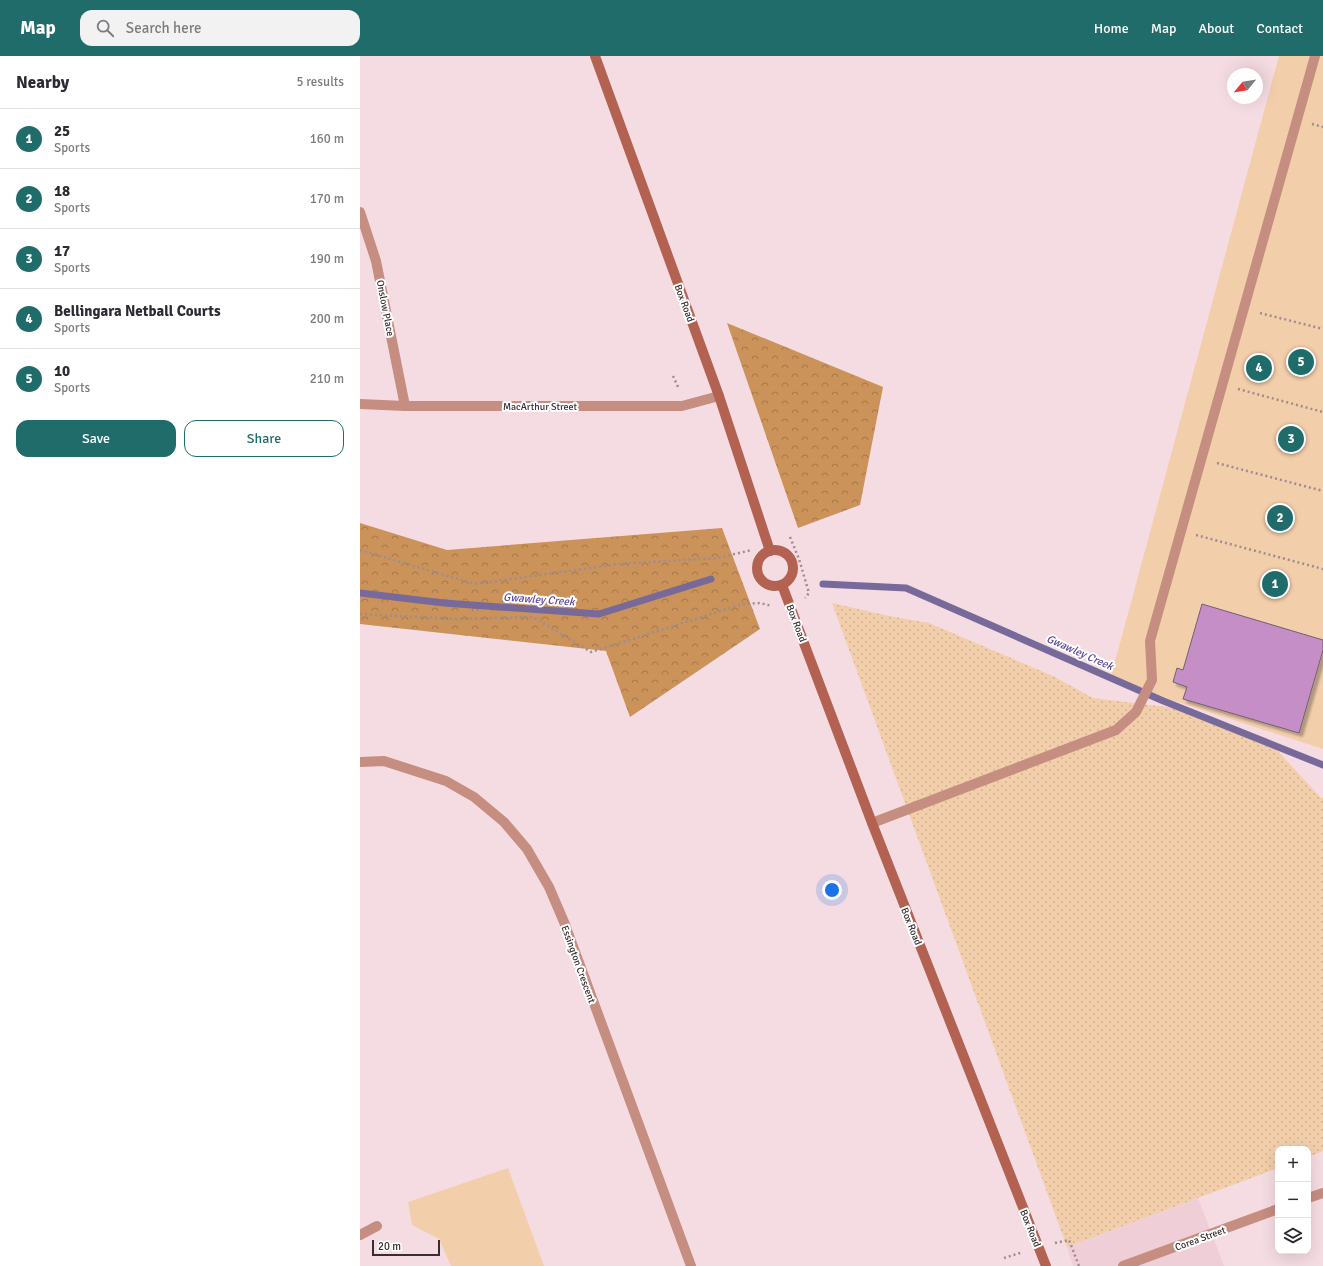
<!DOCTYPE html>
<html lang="en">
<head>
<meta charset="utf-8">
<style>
  :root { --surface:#fff; --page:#f2f2f3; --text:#2b2b33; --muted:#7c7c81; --line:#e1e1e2; --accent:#206c6b }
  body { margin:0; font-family:Signika,sans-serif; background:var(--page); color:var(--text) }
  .controls { position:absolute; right:12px; bottom:12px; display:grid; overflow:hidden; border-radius:8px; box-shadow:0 4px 16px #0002 }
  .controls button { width:36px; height:36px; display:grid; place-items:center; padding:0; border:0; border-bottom:1px solid var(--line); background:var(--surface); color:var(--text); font:20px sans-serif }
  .compass { position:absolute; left:867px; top:12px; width:36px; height:36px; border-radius:50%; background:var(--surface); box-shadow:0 4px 16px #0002; rotate:240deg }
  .scale { position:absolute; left:12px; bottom:10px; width:68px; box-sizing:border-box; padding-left:4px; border:2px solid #382e31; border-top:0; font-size:11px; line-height:14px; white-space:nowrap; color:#382e31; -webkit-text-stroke:3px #fff; paint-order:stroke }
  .you { position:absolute; left:472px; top:834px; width:14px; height:14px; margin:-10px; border:3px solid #fff; border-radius:50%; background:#1a73e8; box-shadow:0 0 0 6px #1a73e833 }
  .badge { display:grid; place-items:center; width:26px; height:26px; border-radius:50%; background:var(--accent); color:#fff; font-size:13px; font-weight:700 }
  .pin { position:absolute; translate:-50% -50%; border:2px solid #fff; box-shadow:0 1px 4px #0006 }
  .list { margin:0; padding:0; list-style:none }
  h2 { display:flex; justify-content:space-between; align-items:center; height:52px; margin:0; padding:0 16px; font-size:17px }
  h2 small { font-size:13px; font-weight:400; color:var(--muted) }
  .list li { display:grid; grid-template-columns:26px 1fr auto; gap:12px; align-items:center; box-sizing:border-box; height:60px; padding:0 16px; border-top:1px solid var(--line) }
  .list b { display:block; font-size:15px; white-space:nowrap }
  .list p { margin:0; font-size:13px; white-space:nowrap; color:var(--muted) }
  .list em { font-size:13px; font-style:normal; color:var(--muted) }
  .actions { display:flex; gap:8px; padding:12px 16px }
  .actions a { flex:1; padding:9px 0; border:1px solid var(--accent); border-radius:12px; text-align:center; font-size:14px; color:var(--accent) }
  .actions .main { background:var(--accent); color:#fff }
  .icon { flex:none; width:22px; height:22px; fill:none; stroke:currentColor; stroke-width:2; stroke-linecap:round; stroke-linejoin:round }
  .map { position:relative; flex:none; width:963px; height:1210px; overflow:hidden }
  header { display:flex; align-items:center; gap:24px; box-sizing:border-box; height:56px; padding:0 20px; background:var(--accent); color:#fff }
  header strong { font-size:19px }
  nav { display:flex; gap:22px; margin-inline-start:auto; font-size:14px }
  .search { width:280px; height:36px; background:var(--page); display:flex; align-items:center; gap:10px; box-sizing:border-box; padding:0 14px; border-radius:12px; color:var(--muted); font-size:15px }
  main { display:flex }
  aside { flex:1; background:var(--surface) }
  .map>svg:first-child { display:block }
  .built { fill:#efced7 }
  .green { fill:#f2ceab }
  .forest { fill:url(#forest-crowns) }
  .park { fill:url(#park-dots) }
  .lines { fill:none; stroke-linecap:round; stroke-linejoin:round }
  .stream { stroke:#776a9b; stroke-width:7 }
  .building { fill:#c68ec6; stroke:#70616f; filter:url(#shadow) }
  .path { stroke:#9e8c91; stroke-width:2.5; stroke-dasharray:2 3; stroke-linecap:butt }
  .lane { stroke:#c68d81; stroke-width:10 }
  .street { stroke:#c68d81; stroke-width:10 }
  .secondary { stroke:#b36251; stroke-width:10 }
  .labels { text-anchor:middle; stroke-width:4; stroke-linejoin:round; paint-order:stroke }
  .street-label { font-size:10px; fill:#382e31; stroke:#fff }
  .water-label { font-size:11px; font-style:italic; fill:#5c4699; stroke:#fff }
</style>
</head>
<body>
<header>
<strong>Map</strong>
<div class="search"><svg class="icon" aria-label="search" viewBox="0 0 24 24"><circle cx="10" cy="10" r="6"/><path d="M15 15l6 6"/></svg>Search here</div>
<nav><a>Home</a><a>Map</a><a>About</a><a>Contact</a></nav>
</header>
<main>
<aside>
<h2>Nearby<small>5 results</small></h2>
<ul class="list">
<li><span class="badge">1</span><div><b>25</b><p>Sports</p></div><em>160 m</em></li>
<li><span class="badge">2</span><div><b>18</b><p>Sports</p></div><em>170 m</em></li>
<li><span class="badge">3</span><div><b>17</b><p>Sports</p></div><em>190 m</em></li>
<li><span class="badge">4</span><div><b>Bellingara Netball Courts</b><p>Sports</p></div><em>200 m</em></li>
<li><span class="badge">5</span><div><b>10</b><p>Sports</p></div><em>210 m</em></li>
</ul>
<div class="actions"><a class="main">Save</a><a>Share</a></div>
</aside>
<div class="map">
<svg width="963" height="1210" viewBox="0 0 963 1210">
  <defs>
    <pattern id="forest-crowns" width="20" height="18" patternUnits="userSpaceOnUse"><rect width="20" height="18" fill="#cb9259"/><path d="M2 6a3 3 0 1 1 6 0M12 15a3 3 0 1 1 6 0" fill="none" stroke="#a6784a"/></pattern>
    <pattern id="park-dots" width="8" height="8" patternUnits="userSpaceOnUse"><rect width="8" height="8" fill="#f2ceab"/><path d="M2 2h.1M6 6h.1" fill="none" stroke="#d0b194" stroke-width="1.8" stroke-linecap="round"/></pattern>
    <filter id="shadow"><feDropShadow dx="3.5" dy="3.5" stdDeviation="1" flood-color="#0004"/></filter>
  </defs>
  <rect width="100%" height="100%" fill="#f5dce2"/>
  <!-- built -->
  <polygon class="built" points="838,1142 864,1210 713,1210 707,1191"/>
  <!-- green -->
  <g class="green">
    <polygon points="919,0 963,0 963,693 750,624"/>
    <polygon points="148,1112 184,1210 91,1210 79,1183 52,1169 48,1146"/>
  </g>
  <!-- forest -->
  <g class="forest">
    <polygon points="367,267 523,331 500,449 438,472"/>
    <polygon points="0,467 87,494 362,472 400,573 270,661 246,595 0,568"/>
  </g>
  <!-- park -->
  <polygon class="park" points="472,547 529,560 569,567 693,620 733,642 823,653 906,682 960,741 963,742 963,1095 948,1101 948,1093 918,1093 918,1112 707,1191"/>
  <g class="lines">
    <!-- stream -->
    <g class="stream">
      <polyline points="463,528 546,532 801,644 963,709"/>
      <polyline points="0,537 84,547 239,558 351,523"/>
    </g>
  </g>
  <!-- building -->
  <polygon class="building" points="842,548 963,584 963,594 939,677 823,643 827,631 813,626 817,612 823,614"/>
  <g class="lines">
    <!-- path -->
    <g class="path">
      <polyline points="952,68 963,71"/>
      <polyline points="900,257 963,273"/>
      <polyline points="313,320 319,333"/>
      <polyline points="878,333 963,356"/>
      <polyline points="857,407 963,435"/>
      <polyline points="836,479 963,513"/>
      <polyline points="430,481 439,503 449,537 445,542"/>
      <polyline points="0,494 115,528 258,508 357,502 392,494"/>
      <polyline points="0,558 99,563 173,561 231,596 383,548 400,547 412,550"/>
      <polyline points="695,1187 709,1184 719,1210"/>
      <polyline points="644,1202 663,1196"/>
    </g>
    <!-- lane -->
    <polyline class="lane" points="512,767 756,674 776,656 792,624 790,585 955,0"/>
    <!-- street -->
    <g class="street">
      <polyline points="0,156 16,205 45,350"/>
      <polyline points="0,348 45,350 322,350 359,340"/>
      <polyline points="0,706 24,705 86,725 114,741 144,766 167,793 189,831 204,866 331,1210"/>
      <polyline points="948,1142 963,1137"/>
      <polyline points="0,1179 17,1170"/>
      <polyline points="763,1210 918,1153"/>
    </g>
    <!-- secondary -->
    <g class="secondary">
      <polyline points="235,0 359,340 410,495"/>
      <circle cx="415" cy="512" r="18"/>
      <polyline points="422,529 512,767 686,1210"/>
    </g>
  </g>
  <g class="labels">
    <!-- street labels -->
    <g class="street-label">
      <text transform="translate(325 247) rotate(70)" y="4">Box Road</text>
      <text transform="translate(26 252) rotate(79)" y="4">Onslow Place</text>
      <text x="180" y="354">MacArthur Street</text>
      <text transform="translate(437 567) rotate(69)" y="4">Box Road</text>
      <text transform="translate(552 870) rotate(68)" y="4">Box Road</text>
      <text transform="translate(219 908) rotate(70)" y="4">Essington Crescent</text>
      <text transform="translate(671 1172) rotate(68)" y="4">Box Road</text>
      <text transform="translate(840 1182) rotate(-20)" y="4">Corea Street</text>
    </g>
    <!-- water labels -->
    <g class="water-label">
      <text transform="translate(179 543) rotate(4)" y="4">Gwawley Creek</text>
      <text transform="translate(720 596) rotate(24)" y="4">Gwawley Creek</text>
    </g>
  </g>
</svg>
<div class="controls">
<button>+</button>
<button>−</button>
<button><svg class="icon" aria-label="layers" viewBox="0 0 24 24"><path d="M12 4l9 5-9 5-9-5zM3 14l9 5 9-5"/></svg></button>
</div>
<svg class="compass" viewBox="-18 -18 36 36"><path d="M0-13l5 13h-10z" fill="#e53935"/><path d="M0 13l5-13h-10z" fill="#7c7c81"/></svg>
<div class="scale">20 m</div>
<div class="you"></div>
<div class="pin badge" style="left:915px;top:528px">1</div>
<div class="pin badge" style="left:920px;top:462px">2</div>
<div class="pin badge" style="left:931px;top:383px">3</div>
<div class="pin badge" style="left:899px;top:312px">4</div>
<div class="pin badge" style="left:941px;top:306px">5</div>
</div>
</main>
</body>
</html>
